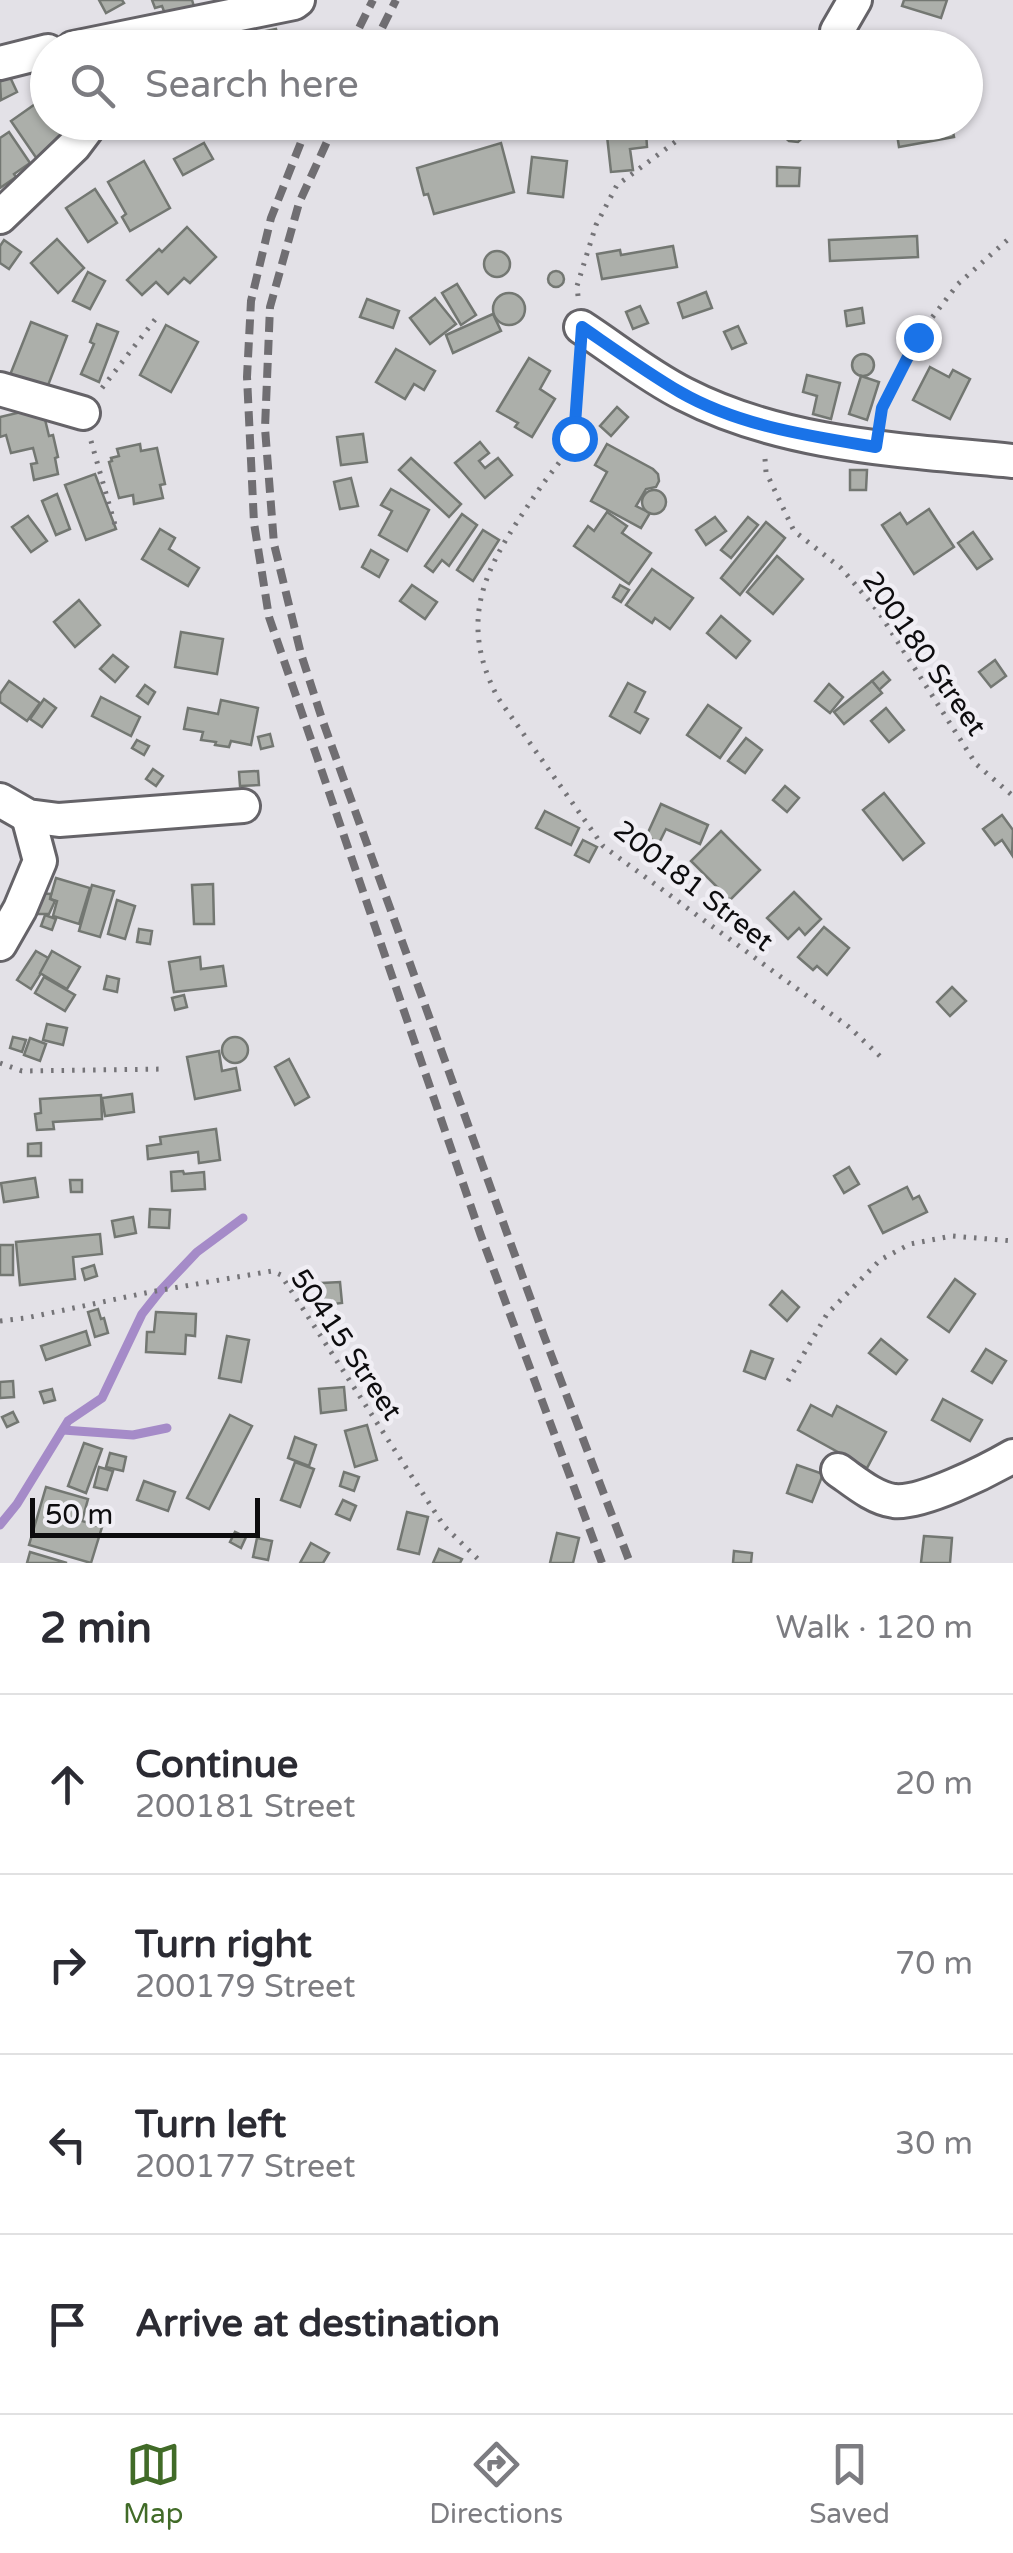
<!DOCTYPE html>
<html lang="en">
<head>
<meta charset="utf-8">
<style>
  :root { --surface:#fff; --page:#f2f2f3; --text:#2b2b33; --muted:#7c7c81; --line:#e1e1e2; --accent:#416b28 }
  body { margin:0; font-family:"Varela Round",sans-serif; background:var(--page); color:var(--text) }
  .scale { position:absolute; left:30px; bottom:25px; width:230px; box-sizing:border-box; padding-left:10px; border:5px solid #0d0c0e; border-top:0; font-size:28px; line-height:35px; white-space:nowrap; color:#0d0c0e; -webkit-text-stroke:8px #f0eef4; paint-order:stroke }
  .stop { position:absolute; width:30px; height:30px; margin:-22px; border:8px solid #1a73e8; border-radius:50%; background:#fff }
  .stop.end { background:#1a73e8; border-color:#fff; box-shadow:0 2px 10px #0008 }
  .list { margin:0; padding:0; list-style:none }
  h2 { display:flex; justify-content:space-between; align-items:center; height:130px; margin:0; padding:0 40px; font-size:42px }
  h2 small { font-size:32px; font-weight:400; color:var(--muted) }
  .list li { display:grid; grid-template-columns:65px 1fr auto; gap:30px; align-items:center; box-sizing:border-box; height:180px; padding:0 40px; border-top:2px solid var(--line) }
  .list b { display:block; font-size:38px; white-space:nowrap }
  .list p { margin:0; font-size:32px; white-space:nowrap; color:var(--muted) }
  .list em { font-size:32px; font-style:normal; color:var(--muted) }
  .icon { flex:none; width:55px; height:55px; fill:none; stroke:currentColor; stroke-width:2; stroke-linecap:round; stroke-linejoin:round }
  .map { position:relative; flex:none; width:1013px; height:1563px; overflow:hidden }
  .search { position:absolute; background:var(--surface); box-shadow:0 2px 8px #0004; left:30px; right:30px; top:30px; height:110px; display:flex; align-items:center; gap:25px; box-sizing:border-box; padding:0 35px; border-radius:55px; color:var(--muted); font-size:38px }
  .sheet { height:850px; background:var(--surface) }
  nav { display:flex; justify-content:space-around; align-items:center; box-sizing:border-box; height:140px; border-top:2px solid var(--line); background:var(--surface); font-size:28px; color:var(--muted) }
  nav a { display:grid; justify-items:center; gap:5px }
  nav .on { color:var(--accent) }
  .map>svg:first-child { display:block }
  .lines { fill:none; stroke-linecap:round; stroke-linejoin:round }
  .stream { stroke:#a58bc8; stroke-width:9 }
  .building { fill:#acafaa; stroke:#737772; stroke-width:2.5 }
  .minor-casing { stroke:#656368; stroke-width:38 }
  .path { stroke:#757478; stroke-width:5; stroke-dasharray:2.5 8; stroke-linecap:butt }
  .minor { stroke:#fff; stroke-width:32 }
  .rail { stroke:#706e72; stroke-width:8; stroke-dasharray:15 8; stroke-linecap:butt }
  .route { stroke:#1a73e8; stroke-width:12 }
  .labels { text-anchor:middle; stroke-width:9; stroke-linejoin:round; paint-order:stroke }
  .street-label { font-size:28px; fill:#0d0c0e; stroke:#f0eef4 }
</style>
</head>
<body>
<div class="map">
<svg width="1013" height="1563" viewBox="0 0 1013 1563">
  <rect width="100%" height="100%" fill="#e3e1e7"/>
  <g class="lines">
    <!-- stream -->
    <g class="stream">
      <polyline points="63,1430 133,1435 167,1428"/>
      <polyline points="0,1525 17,1504 68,1421 102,1398 142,1314 161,1290 197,1252 243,1218"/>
    </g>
  </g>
  <!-- building -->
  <g class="building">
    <polygon points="99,0 122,0 124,3 106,13"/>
    <polygon points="152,0 192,0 195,10 167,19 162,6 155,8"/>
    <polygon points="904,0 947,0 941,18 902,6"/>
    <polygon points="233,28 236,48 195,48 194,41 214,38 213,31"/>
    <polygon points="276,29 279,39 269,42 266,31"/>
    <polygon points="10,77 17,92 1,100 0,82"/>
    <polygon points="41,100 48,109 48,122 57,122 68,137 37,159 11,121"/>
    <polygon points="781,122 807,122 808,133 798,142 789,141 782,135"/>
    <polygon points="811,122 858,122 858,125 812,130"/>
    <polygon points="918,122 951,122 954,137 899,147 896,128"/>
    <polygon points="646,131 647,147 630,149 633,170 611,172 607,136"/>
    <polygon points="9,132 30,163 14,174 16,177 0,188 0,138"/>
    <polygon points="204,143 213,159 183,175 174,159"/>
    <polygon points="501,143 514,192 434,214 428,194 424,195 417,168"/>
    <polygon points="532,157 567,161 563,197 528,193"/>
    <polygon points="144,161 170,208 130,231 122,217 126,214 108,182"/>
    <polygon points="777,167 800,168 799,186 777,186"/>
    <polygon points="95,189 117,223 88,242 66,208"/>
    <polygon points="187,227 216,257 190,283 184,278 168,294 156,282 142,295 127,280 159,249 162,252"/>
    <polygon points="917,236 918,257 830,261 829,240"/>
    <polygon points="57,239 84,268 58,293 31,263"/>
    <polygon points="4,240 21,252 9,269 0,263 0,246"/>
    <polygon points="673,246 677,267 602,279 597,254 620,250 621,255"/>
    <circle cx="497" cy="264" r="13"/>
    <circle cx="556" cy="279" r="8"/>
    <polygon points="88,272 105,281 90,309 73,301"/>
    <polygon points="457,284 476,315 461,325 442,293"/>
    <polygon points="706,292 712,308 683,318 678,303"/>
    <circle cx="509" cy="309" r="16"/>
    <polygon points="435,298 456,324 430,344 410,318"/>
    <polygon points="367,299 399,311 393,328 360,317"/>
    <polygon points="640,306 648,323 633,329 626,312"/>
    <polygon points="862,308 864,323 847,326 845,311"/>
    <polygon points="493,314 501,331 453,353 446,335"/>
    <polygon points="31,322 67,336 47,388 10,375"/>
    <polygon points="97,324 118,332 99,382 81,374 94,344 90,342"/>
    <polygon points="166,325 198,342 171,392 140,375"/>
    <polygon points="738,326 746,343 732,349 724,332"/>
    <polygon points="396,349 435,371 424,390 414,384 405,399 376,382"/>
    <circle cx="863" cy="365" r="11"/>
    <polygon points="529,358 550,371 540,389 555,399 532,437 515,427 518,423 497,411"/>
    <polygon points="930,367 949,377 953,370 970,379 950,419 913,400"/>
    <polygon points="807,375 840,383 831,419 813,414 817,396 803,392"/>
    <polygon points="861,376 879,382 867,420 849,414"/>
    <polygon points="42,407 49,436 53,435 58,457 55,458 58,474 34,480 31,464 37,463 33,448 11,453 6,435 0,437 0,417"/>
    <polygon points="617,407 628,417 611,436 600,426"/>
    <polygon points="363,434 367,462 341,465 337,437"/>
    <polygon points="480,442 489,453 479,461 485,468 498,458 512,475 485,498 455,463"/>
    <polygon points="140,444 141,451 157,448 165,484 160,485 163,498 134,504 133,495 119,498 109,462 112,461 111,458 119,456 117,449"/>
    <polygon points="607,444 653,469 658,474 659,481 656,487 646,489 636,506 650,513 641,528 591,501 607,472 595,465"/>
    <polygon points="411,458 461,504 449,517 399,470"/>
    <polygon points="850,470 867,470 866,490 850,490"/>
    <polygon points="95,474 116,529 86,540 65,485"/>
    <polygon points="351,478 358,506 340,509 334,482"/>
    <polygon points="391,489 429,510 407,551 379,535 392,511 381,505"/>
    <circle cx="654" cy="502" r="12"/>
    <polygon points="57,494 70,529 56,535 42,501"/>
    <polygon points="929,509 954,547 914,574 882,525 900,513 907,524"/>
    <polygon points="607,512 627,526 622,533 651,553 629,584 574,546 588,526 594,531"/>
    <polygon points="462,514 477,525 449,566 442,560 433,572 425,566"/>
    <polygon points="28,516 47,541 31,552 12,527"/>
    <polygon points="715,517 726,531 706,545 696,530"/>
    <polygon points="748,517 758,525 731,558 721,550"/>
    <polygon points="766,522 785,538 740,595 721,578"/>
    <polygon points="160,529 175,538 169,549 199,568 188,586 142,559"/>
    <polygon points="483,530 499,540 473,581 457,570"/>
    <polygon points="973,532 992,559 977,569 958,543"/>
    <polygon points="371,550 388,560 379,577 362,567"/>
    <polygon points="777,556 803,579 773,614 747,592"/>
    <polygon points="652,569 693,598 670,629 655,618 652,623 626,605"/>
    <polygon points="412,585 437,602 425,619 400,601"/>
    <polygon points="620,585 629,590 621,602 613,597"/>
    <polygon points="79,600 100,625 75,647 54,622"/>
    <polygon points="721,616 750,641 736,658 707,633"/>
    <polygon points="181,632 223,639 217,674 175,667"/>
    <polygon points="113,655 128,667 115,682 100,669"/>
    <polygon points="995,660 1006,676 991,687 979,672"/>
    <polygon points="883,672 890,680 879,690 872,681"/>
    <polygon points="9,681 40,703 27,721 0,702 0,694"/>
    <polygon points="872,681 882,693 844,724 834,712"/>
    <polygon points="628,683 645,692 635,712 648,719 640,733 610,716"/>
    <polygon points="829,684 843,697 830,713 815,701"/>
    <polygon points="145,685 155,692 148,704 137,696"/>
    <polygon points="101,697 140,717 131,736 92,716"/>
    <polygon points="44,699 56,708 42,727 30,719"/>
    <polygon points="221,700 258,708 251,745 231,741 229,747 215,745 216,742 201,740 203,732 184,729 188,708 218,714"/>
    <polygon points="708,705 741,728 720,758 687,735"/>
    <polygon points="886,708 904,730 889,742 871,721"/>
    <polygon points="270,734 273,746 261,749 258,737"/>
    <polygon points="746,738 762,750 745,773 728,761"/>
    <polygon points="137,740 149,746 144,755 132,748"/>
    <polygon points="153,769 163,776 156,786 146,779"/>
    <polygon points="258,771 259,785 240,786 239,772"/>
    <polygon points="785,786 799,798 787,812 773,800"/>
    <polygon points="884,793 924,843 903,860 863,810"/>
    <polygon points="661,804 708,825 700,844 666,829 659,843 646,837"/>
    <polygon points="545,811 579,828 571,845 536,828"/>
    <polygon points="1002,815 1013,830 1012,855 1002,840 995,845 983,829"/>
    <polygon points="721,831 760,870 730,900 691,861"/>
    <polygon points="583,840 597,847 589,862 575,855"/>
    <polygon points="56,878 90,888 79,924 53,916 57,901 50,899"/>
    <polygon points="213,884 214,924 194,924 192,885"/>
    <polygon points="92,885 114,891 100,937 79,931"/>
    <polygon points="794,892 821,919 805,935 799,928 788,939 767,918"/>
    <polygon points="35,893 51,894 50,899 55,901 49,914 36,914 31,904"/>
    <polygon points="117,900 135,906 125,939 108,934"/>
    <polygon points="45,915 56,919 52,930 41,926"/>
    <polygon points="824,927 849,948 827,975 817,966 813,970 798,957"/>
    <polygon points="139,929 152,931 150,944 137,942"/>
    <polygon points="36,951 50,959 31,989 17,980"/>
    <polygon points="52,951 80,967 67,989 40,973"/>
    <polygon points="200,957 201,969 223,966 226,986 174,992 169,962"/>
    <polygon points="107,976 119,979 117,992 104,989"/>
    <polygon points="44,977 75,995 65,1011 35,993"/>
    <polygon points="952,987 966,1001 950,1016 937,1002"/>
    <polygon points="184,995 187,1007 175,1010 172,998"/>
    <polygon points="47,1024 67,1028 63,1045 43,1040"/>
    <polygon points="13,1037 26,1040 22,1052 10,1048"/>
    <circle cx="235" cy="1050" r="13"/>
    <polygon points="30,1038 46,1044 40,1061 24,1055"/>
    <polygon points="219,1051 222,1071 236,1068 240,1090 195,1099 187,1057"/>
    <polygon points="289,1059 309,1097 295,1105 275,1067"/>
    <polygon points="132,1094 134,1112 105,1116 102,1098"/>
    <polygon points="101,1095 102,1119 53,1122 54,1129 37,1130 35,1114 41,1113 40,1099"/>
    <polygon points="216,1129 220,1160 199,1163 198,1152 148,1159 147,1146 161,1144 160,1137"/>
    <polygon points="41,1143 41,1156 28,1156 28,1144"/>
    <polygon points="849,1167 859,1184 844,1193 834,1176"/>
    <polygon points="183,1171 184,1174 204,1172 205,1189 172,1191 171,1172"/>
    <polygon points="35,1178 38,1197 4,1202 1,1183"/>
    <polygon points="70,1180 82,1180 82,1192 71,1192"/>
    <polygon points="907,1187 913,1199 919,1196 927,1212 883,1233 869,1206"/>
    <polygon points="150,1209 170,1210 169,1228 149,1227"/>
    <polygon points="133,1217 136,1233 115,1237 112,1221"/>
    <polygon points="100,1234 102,1254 73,1257 75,1279 20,1285 16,1242"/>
    <rect x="0" y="1245" width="13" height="30"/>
    <polygon points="94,1265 97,1276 85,1280 82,1269"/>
    <polygon points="955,1279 975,1294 949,1332 928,1317"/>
    <polygon points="340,1282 342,1303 324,1305 322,1283"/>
    <polygon points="782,1291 799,1307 787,1321 770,1305"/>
    <polygon points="98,1309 101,1319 104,1318 108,1333 95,1337 88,1312"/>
    <polygon points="156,1312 196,1314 195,1336 186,1335 185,1354 146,1352 147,1332 154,1332"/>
    <polygon points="86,1331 90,1345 46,1360 41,1346"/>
    <polygon points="227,1336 249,1340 241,1382 219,1378"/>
    <polygon points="881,1339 907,1360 896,1374 869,1353"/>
    <polygon points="986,1349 1006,1361 992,1383 972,1371"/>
    <polygon points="751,1351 773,1359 765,1379 744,1371"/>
    <polygon points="13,1381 14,1397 0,1398 0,1382"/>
    <polygon points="344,1387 346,1410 321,1413 319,1389"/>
    <polygon points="52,1389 55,1400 44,1403 40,1392"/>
    <polygon points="943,1399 982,1420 970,1441 932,1420"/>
    <polygon points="811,1405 832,1416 837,1406 886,1432 867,1468 798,1430"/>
    <polygon points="13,1412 18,1422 7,1427 2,1417"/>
    <polygon points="230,1415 252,1426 209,1509 187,1498"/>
    <polygon points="367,1425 377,1460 355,1467 345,1431"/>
    <polygon points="295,1437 316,1445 309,1466 288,1458"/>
    <polygon points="84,1443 102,1449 86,1493 68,1486"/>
    <polygon points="110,1453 126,1457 123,1471 106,1467"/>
    <polygon points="295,1462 314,1469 300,1507 281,1500"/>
    <polygon points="797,1465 823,1474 812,1502 787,1493"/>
    <polygon points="99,1467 113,1471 107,1490 94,1487"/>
    <polygon points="344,1472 359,1477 354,1491 340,1486"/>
    <polygon points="144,1481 175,1492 168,1511 137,1500"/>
    <polygon points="46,1487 88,1499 82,1521 102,1527 91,1563 29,1545"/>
    <polygon points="343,1500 356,1506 350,1520 336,1514"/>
    <polygon points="407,1512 428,1517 419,1554 398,1549"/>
    <polygon points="235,1532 246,1537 241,1548 230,1542"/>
    <polygon points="557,1533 579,1538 573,1563 550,1563"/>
    <polygon points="924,1536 952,1538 950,1563 921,1563"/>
    <polygon points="257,1538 272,1541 268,1560 253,1557"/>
    <polygon points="311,1543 329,1553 323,1563 300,1563"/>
    <polygon points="439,1549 462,1559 460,1563 433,1563"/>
    <polygon points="734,1551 752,1553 751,1563 733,1563"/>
    <polygon points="30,1552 67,1563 27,1563"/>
  </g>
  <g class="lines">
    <!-- minor casing -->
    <g class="minor-casing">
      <g id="minor">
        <polyline points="837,31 855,0"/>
        <polyline points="73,48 294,3 298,0"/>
        <polyline points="0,63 48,51"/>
        <polyline points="0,217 74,146 92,122"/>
        <path d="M 581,327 C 615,349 648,376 684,394 C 785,446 903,450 1013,461"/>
        <polyline points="0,389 83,413"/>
        <polyline points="0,800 28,816 59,820 243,806"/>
        <polyline points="0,944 20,909 40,861 28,816"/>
        <path d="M 838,1470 C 854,1481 873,1498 894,1501 C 922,1504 987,1471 1013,1456"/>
      </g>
    </g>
    <!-- path -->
    <g class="path">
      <polyline points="578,296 577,286 596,225 617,185 702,122"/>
      <path d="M 579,362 C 578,379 578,426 573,439 C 567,455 552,471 542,485 C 493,557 452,611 498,698 L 603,846 L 849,1027 L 884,1060"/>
      <polyline points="102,388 157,317"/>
      <polyline points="880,419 882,408 917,337 958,284 1013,235"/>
      <polyline points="91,441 115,525"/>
      <polyline points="765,459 766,472 794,531 841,568 878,611 976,764 1013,796"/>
      <polyline points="0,1063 22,1071 166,1069"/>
      <polyline points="0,1321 26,1318 150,1292 272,1271 281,1275 444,1526 482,1563"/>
      <polyline points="788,1381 827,1314 880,1260 910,1244 952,1236 1013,1241"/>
    </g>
    <!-- minor -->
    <use href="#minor" class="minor"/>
    <!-- rail -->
    <g class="rail">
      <polyline points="349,48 373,0"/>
      <polyline points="372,48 396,0"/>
      <polyline points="309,122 271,218 251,301 247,377 254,523 269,617 480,1233 602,1563"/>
      <polyline points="336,122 299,203 270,307 265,428 274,544 301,654 322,719 544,1336 630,1563"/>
    </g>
  </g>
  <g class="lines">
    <!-- route -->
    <path class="route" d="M 574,438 L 582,327 C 614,349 646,372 680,392 C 739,426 809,436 876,447 L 882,408 L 918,337"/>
  </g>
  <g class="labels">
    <!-- street labels -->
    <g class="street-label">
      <text transform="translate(925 653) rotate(55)" y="10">200180 Street</text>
      <text transform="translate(694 885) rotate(38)" y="10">200181 Street</text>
      <text transform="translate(347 1344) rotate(56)" y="10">50415 Street</text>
    </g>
  </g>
</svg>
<div class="scale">50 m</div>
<div class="stop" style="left:574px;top:438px"></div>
<div class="stop end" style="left:918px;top:337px"></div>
<div class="search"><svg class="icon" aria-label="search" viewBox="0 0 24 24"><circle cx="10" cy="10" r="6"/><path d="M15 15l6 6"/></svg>Search here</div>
</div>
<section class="sheet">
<h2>2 min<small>Walk · 120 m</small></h2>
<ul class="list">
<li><svg class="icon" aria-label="ahead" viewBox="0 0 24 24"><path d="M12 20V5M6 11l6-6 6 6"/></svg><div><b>Continue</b><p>200181 Street</p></div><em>20 m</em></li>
<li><svg class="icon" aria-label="right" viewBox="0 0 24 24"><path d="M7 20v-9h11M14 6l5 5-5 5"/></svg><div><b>Turn right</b><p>200179 Street</p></div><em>70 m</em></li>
<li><svg class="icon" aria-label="left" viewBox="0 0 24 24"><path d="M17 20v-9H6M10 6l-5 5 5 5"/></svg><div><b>Turn left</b><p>200177 Street</p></div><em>30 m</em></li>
<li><svg class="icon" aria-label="arrive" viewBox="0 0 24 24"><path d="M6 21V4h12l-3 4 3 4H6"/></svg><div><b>Arrive at destination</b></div></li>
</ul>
</section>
<nav>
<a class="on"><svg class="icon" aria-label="map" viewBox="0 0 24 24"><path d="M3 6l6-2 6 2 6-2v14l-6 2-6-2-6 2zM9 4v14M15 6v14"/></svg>Map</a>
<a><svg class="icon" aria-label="directions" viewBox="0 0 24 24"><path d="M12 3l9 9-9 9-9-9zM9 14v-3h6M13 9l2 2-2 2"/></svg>Directions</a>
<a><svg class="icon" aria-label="saved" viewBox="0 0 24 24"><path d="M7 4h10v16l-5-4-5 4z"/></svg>Saved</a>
</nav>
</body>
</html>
